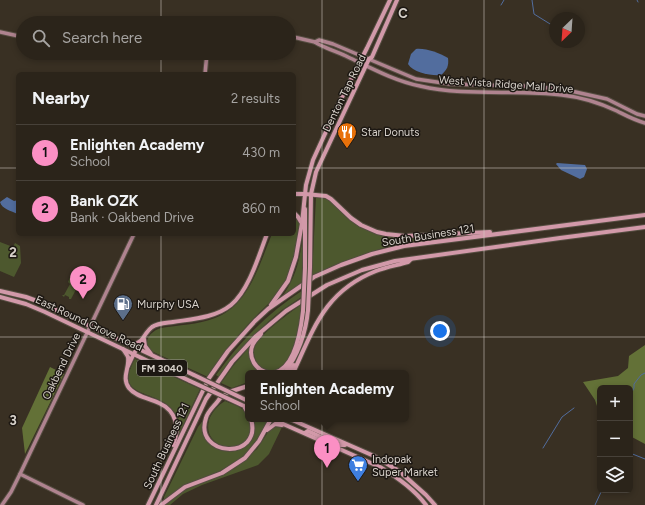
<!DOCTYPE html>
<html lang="en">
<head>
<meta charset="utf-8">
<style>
  :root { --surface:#2b241a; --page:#332c23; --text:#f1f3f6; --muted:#a6a4a2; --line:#474139; --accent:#fb8fc4 }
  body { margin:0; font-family:Figtree,sans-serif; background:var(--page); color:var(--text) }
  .controls { position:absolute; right:12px; bottom:12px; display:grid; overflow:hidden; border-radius:6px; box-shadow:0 2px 6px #0003 }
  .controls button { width:36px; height:36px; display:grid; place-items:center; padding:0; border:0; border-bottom:1px solid var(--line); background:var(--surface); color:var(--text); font:20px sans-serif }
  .compass { position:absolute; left:549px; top:12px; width:36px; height:36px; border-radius:50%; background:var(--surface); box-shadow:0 2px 6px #0003; rotate:205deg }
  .you { position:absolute; left:440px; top:331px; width:14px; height:14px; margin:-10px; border:3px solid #fff; border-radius:50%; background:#1a73e8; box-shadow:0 0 0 6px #1a73e833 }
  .badge { display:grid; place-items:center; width:26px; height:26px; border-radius:50%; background:var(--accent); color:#111; font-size:13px; font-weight:700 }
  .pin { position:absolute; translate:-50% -33px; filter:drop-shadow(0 1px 2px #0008) }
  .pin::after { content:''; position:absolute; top:21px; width:14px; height:12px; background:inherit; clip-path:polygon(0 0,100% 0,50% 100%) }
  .popup { position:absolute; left:245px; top:370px; width:164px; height:52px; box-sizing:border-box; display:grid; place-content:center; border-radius:6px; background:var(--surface); filter:drop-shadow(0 1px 3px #0005); font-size:13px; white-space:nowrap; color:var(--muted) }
  .popup b { font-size:15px; color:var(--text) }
  .popup::after { content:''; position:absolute; left:50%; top:100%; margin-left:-8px; border:8px solid transparent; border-top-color:var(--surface) }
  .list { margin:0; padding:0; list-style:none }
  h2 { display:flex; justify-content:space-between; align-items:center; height:52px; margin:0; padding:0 16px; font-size:17px }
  h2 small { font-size:13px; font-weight:400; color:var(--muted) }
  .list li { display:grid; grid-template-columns:26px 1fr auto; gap:12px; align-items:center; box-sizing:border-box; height:56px; padding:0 16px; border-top:1px solid var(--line) }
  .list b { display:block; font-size:15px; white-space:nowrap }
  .list p { margin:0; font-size:13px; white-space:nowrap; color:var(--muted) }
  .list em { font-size:13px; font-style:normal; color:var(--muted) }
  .icon { flex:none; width:22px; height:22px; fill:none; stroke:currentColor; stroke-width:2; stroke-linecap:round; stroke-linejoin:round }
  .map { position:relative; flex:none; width:645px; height:505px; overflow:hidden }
  .search { position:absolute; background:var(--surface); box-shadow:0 2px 6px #0003; left:16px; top:16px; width:280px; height:44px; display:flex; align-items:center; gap:10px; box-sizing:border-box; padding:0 14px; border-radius:22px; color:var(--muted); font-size:15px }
  .panel { position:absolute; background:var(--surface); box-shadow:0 2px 6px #0003; left:16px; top:72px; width:280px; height:164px; border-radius:6px }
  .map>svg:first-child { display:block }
  .green { fill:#4d582e }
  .forest { fill:#637137 }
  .water { fill:#526d9e }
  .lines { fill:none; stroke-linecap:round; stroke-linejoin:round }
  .stream { stroke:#526d9e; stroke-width:1 }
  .secondary-casing { stroke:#554d41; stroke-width:5.5 }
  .primary-casing { stroke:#554d41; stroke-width:6 }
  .secondary { stroke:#af838f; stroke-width:3.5 }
  .primary { stroke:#d299a9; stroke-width:4 }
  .primary-bridge-casing { stroke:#554d41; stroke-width:6; stroke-linecap:butt }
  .primary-bridge { stroke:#d299a9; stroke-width:4 }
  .grid { fill:none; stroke:#d7d1ca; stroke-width:1; stroke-opacity:0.55 }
  .labels { text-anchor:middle; stroke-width:3; stroke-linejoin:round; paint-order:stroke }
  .shield { fill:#1d1813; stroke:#9f9a93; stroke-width:1 }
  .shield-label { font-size:10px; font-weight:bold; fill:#d7d1ca }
  .street-label { font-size:11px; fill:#d7d1ca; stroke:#1d1813 }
  .poi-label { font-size:11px; fill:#d7d1ca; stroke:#1d1813; text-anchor:start }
  .grid-label { font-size:13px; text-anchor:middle; font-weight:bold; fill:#d7d1ca; stroke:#1d1813; stroke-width:3; stroke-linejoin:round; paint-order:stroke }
</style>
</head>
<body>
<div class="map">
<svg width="645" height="505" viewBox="0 0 645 505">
  <rect width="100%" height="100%" fill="#393023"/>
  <!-- green -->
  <g class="green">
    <path d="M 316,197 L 329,199 L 346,216 L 385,235 L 463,234 L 463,236 C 438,238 412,240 387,247 C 361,254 337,265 312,276 Z"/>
    <path d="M 294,215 C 296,217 299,220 299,223 C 302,233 291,272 286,282 C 278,297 264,307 253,319 C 236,337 221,356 208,377 L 149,350 C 143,340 151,331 161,328 C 178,325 198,325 215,318 C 249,305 259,265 272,234 L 294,234 Z"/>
    <path d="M 304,225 L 303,282 L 280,299 C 298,277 301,253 304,225 Z"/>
    <polygon points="0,242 13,247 15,243 20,246 21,263 14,277 0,271"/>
    <polygon points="74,274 80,277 81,280 71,299 69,299 69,297 65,295 64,297 62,295 64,295 70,284 68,282 71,275"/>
    <path d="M 303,290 L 303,296 C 296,301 289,305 282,310 C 258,329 238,352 219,377 L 216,375 C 240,341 269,312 303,290 Z"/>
    <path d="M 303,303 C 301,321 295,362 278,370 C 264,378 250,359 255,346 C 261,333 291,312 303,303 Z"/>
    <polygon points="252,344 251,348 257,369 263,373 248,373 248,382 232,388 221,383 233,366"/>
    <path d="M 135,359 L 200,389 L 179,434 C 178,425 177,416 171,408 C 153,389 113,398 135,359 Z"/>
    <path d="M 225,401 C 234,405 248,408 248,419 L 250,419 C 251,422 252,425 252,428 C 250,458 201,451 209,420 C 212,412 218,405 225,401 Z"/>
    <path d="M 211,410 C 205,421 204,431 212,441 C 229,464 260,445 254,419 L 264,419 L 267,421 L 260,435 L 244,456 L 220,471 L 187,484 L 164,501 L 164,497 L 198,427 Z"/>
    <polygon points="274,426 282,427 269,454 258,465 202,485 183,494 170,505 165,505 183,491 235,468 257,449 270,429"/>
  </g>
  <!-- forest -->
  <g class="forest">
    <polygon points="645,345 645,444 630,436 630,388 600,388 600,415 595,400 583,382 618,376 628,368 629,356"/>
    <polygon points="50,367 64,374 25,454 22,428"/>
  </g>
  <!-- water -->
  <g class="water">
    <path d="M 416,49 C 426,48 439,53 448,58 C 449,66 447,70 441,75 C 432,76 413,73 408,64 L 411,54 Z"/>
    <polygon points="557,163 585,165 587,169 584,177 580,179 561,170 556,164"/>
    <path d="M 7,197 L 14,201 L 18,200 L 18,214 C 11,211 2,209 0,202 Z"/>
  </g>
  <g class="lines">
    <!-- stream -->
    <g class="stream">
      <polyline points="532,0 534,14 555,27"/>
      <polyline points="637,0 638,2"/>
      <polyline points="501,5 504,0"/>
      <polyline points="630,396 634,388 634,384 641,375 645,373"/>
      <polyline points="597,400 600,400"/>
      <polyline points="543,448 562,417 574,408"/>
      <polyline points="630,453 645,459"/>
      <polyline points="595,505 602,490"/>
    </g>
    <!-- secondary casing -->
    <g class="secondary-casing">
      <g id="secondary">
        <polyline points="0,32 23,37"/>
        <path d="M 289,36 L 315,42 C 319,46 341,53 348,57 C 371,68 395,81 420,86 C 467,97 515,89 562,95 C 581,97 600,103 617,111 C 627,116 634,120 645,123"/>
        <polyline points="315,42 319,40 333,44 416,79 450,84 523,86 562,89 607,99 637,114 645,116"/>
        <polyline points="205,74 207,53"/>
        <polyline points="20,474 83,505"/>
        <polyline points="2,505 11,492 20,474 134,234"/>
      </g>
    </g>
    <!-- primary casing -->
    <g class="primary-casing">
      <g id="primary">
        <polyline points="294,194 305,194 326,196 331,199 351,218 361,225 377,232 386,234 405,236 490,232"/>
        <polyline points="305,209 305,268"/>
        <polyline points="294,213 298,217 301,222"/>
        <polyline points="310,267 311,194 316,172 369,59 372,57 397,0"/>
        <polyline points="0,291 26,297 37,301 194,375"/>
        <polyline points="0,297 26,304 45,312 190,381"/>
        <polyline points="271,305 288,281 296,257 302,223 306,185 313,160 340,101 367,48 390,0"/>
        <path d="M 261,334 C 259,337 255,340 253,344 C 247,357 256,371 269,373"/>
        <polyline points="144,339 145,346 151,354"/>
        <polyline points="128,344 136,344 142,340"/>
        <path d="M 123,349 C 125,352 127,355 128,357 C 130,368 121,377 129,388 C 136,397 149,398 159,403 C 177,411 180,429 173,445"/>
        <path d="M 128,366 C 132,357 144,333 152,327 C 158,323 166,323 173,322 C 192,319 215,318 231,305 C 249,290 259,255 267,234"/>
        <path d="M 274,373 C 295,368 301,329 303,311"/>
        <path d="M 284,373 C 298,356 306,332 308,310"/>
        <polyline points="288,373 294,365"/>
        <path d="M 293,373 C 314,328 325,291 376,271 C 386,267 398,265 408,262 L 411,259"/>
        <path d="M 220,398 C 216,405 208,410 206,418 C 193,457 263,461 251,419"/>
        <polyline points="220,398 229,392 248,386"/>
        <polyline points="244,406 248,413"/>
        <path d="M 272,419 L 380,467 C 397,477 414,489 426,505"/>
        <polyline points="290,419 374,456 399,471 426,495 435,505"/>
        <polyline points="267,430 275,424 282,425"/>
        <polyline points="305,433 308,431 338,445 345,445"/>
        <polyline points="148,505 209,378 228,351 255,321 268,309 314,277 341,265 372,254 404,246 645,215"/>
        <polyline points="156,505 206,399 232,362 255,337 286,311 327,285 362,270 395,261 560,238 645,227"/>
        <polyline points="161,505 185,487 222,473 245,458 259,441 271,419"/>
      </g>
    </g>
    <!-- secondary -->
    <use href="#secondary" class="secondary"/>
    <!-- primary -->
    <use href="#primary" class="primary"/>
    <!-- primary-bridge casing -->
    <g class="primary-bridge-casing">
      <g id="primary-bridge">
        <polyline points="308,310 310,267"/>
        <polyline points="303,311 305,268"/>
        <polyline points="194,375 248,401"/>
        <polyline points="190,381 244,406"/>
      </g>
    </g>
    <!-- primary-bridge -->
    <use href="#primary-bridge" class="primary-bridge"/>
  </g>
  <!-- grid -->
  <path class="grid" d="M 161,0 L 161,23M 322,0 L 322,505M 484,0 L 484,505M 161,53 L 161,74M 0,168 L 18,168M 294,168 L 645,168M 161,234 L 161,505M 0,337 L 645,337"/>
  <!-- icons -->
  <defs>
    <g id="restaurant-pin" transform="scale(1)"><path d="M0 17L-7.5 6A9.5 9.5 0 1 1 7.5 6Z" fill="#e8710a" stroke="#1d1813"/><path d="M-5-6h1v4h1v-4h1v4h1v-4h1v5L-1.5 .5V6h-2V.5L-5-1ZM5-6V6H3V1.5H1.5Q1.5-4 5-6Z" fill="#fff"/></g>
    <g id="fuel-pin" transform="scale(1)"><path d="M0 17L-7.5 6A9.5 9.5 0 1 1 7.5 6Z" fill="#5c6f8a" stroke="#1d1813"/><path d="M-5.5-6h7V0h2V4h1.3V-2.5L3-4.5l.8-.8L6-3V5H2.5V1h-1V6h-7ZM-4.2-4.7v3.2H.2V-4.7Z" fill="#fff"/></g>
    <g id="supermarket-pin" transform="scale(1)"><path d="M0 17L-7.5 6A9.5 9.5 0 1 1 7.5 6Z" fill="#3f7fe0" stroke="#1d1813"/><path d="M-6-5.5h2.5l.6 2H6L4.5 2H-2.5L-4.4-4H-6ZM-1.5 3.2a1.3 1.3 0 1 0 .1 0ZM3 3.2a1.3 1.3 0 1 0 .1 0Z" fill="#fff"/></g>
  </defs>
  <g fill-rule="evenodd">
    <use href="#restaurant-pin" x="347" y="132"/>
    <use href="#fuel-pin" x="123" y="304"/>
    <use href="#supermarket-pin" x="358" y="465"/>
  </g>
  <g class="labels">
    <!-- shield labels -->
    <rect class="shield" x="137" y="360" width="50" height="16" rx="3"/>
    <g class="shield-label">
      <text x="162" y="372">FM 3040</text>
    </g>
    <!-- street labels -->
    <g class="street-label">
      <text transform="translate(506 84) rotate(4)" y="4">West Vista Ridge Mall Drive</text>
      <text transform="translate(344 93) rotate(-64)" y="4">Denton Tap Road</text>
      <text transform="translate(428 235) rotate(-9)" y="4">South Business 121</text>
      <text transform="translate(89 323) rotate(25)" y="4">East Round Grove Road</text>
      <text transform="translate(61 366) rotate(-64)" y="4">Oakbend Drive</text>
      <text transform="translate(166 446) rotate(-65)" y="4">South Business 121</text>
    </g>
    <!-- poi labels -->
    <g class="poi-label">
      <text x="361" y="136">Star Donuts</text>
      <text x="137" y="308">Murphy USA</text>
      <text x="372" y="463">Indopak<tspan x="372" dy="13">Super Market</tspan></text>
    </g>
  </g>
  <g class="grid-label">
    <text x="403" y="18">C</text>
    <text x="13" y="257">2</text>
    <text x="13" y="425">3</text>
  </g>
</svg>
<div class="controls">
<button>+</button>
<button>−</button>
<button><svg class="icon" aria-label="layers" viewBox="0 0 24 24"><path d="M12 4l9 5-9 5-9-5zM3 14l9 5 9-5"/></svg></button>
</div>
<svg class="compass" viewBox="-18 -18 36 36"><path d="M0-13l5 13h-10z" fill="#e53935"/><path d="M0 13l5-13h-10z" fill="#a6a4a2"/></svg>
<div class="you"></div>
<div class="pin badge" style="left:327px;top:468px">1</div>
<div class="popup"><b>Enlighten Academy</b>School</div>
<div class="pin badge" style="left:83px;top:299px">2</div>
<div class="search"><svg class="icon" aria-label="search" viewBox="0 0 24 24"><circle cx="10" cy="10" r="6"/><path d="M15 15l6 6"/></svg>Search here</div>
<section class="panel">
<h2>Nearby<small>2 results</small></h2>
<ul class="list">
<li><span class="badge">1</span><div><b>Enlighten Academy</b><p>School</p></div><em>430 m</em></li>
<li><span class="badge">2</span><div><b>Bank OZK</b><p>Bank · Oakbend Drive</p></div><em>860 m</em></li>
</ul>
</section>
</div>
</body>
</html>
